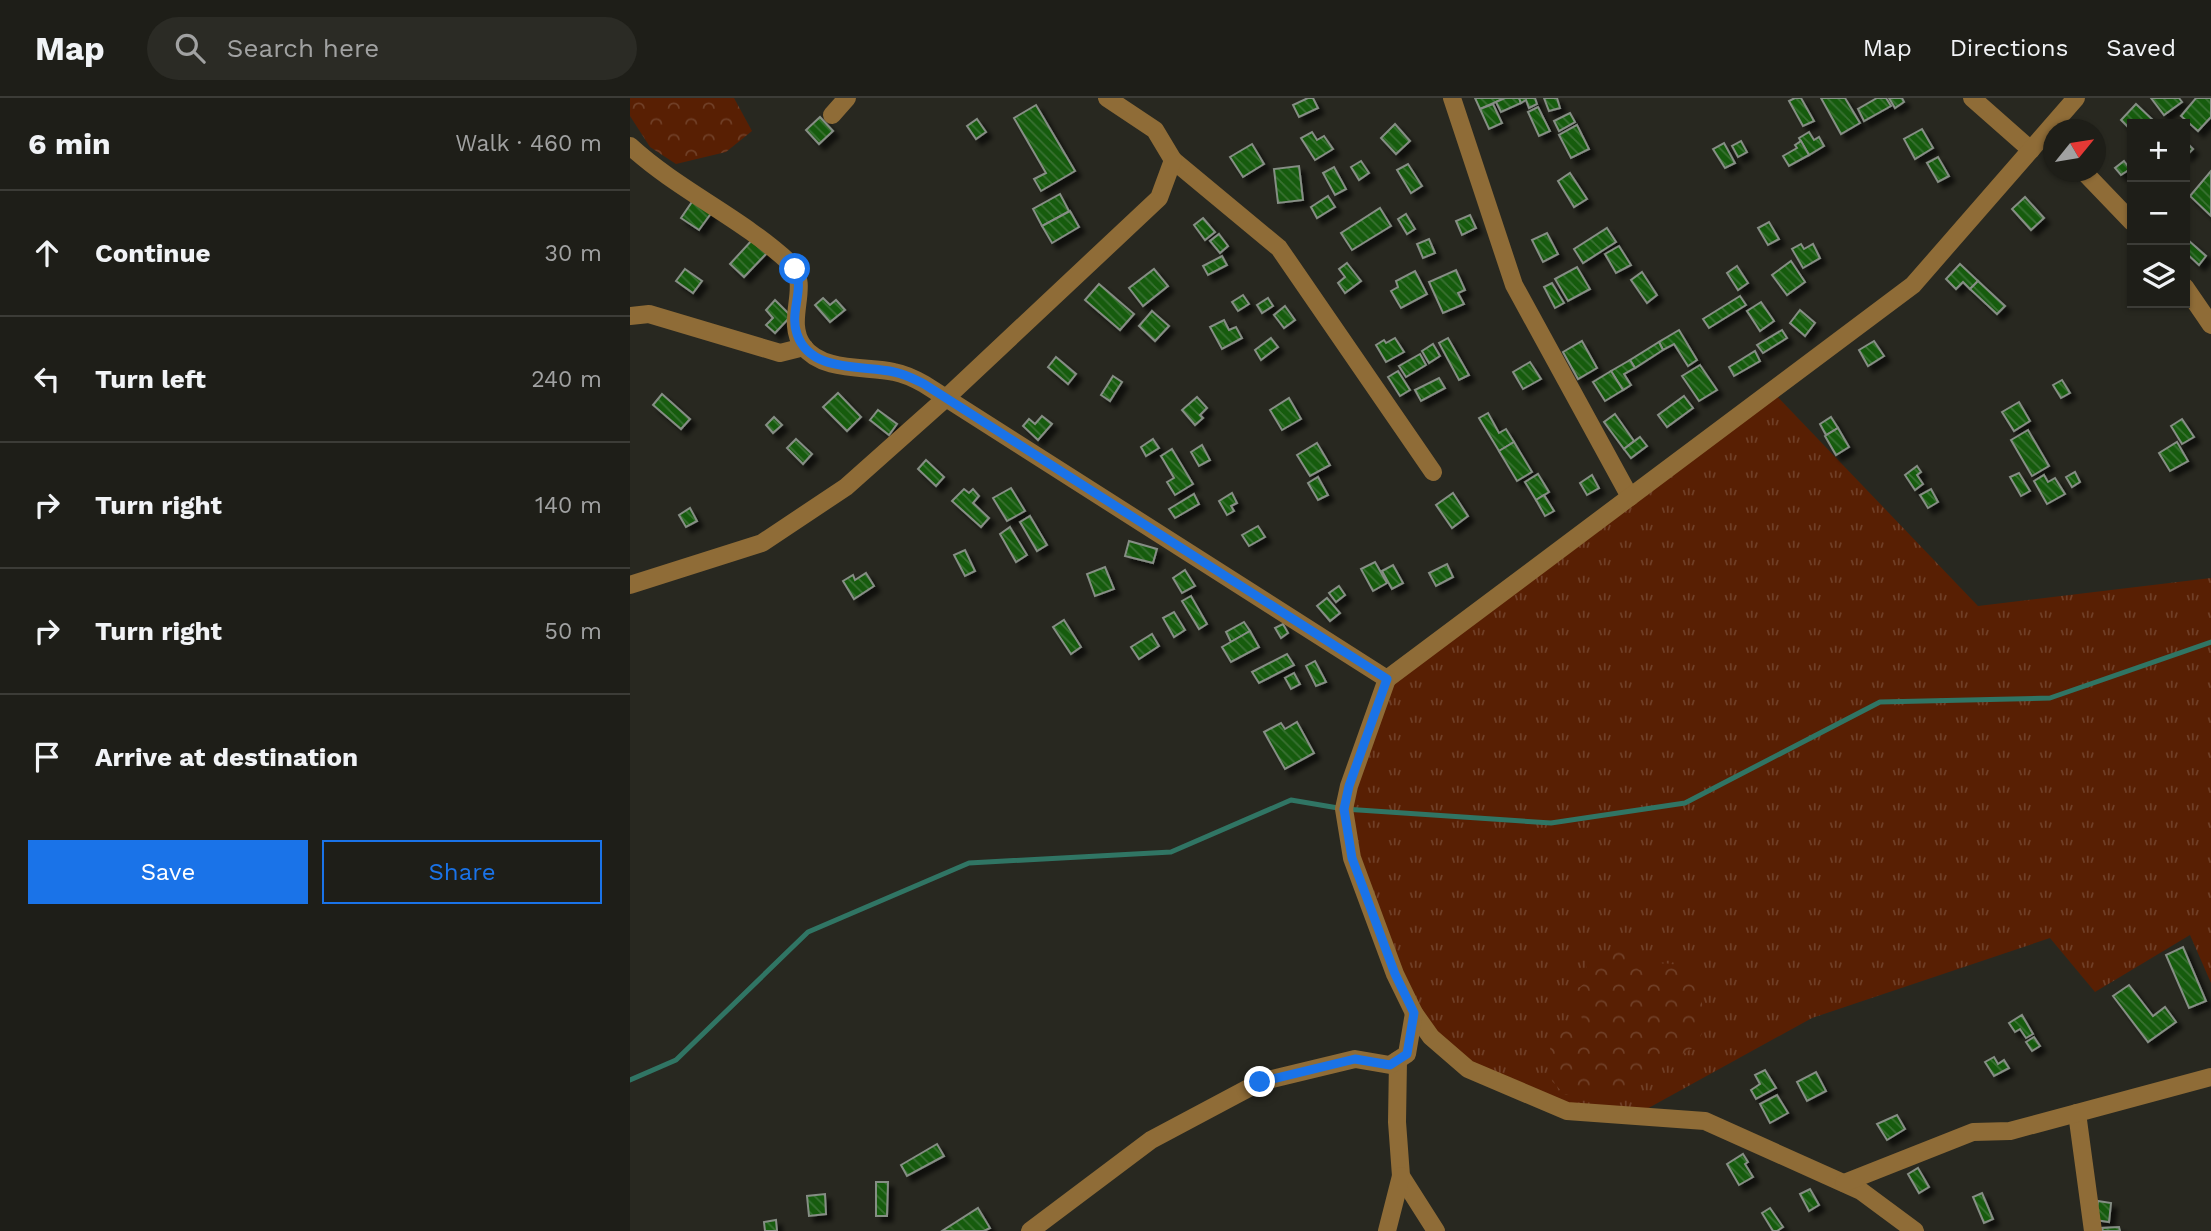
<!DOCTYPE html>
<html lang="en">
<head>
<meta charset="utf-8">
<style>
  :root { --surface:#1e1e18; --page:#2b2b25; --text:#f1f3f6; --muted:#a1a2a2; --line:#3c3c37; --accent:#1a73e8 }
  body { margin:0; font-family:"Work Sans",sans-serif; background:var(--page); color:var(--text) }
  .controls { position:absolute; right:21px; top:21px; display:grid; overflow:hidden; border-radius:0px; box-shadow:0 2px 5px #0004 }
  .controls button { width:63px; height:63px; display:grid; place-items:center; padding:0; border:0; border-bottom:2px solid var(--line); background:var(--surface); color:var(--text); font:35px sans-serif }
  .compass { position:absolute; left:1413px; top:21px; width:63px; height:63px; border-radius:50%; background:var(--surface); box-shadow:0 2px 5px #0004; rotate:60deg }
  .stop { position:absolute; width:21px; height:21px; margin:-16px; border:5px solid #1a73e8; border-radius:50%; background:#fff }
  .stop.end { background:#1a73e8; border-color:#fff; box-shadow:0 2px 7px #0008 }
  .list { margin:0; padding:0; list-style:none }
  h2 { display:flex; justify-content:space-between; align-items:center; height:91px; margin:0; padding:0 28px; font-size:30px }
  h2 small { font-size:23px; font-weight:400; color:var(--muted) }
  .list li { display:grid; grid-template-columns:46px 1fr auto; gap:21px; align-items:center; box-sizing:border-box; height:126px; padding:0 28px; border-top:2px solid var(--line) }
  .list b { display:block; font-size:26px; white-space:nowrap }
  .list em { font-size:23px; font-style:normal; color:var(--muted) }
  .actions { display:flex; gap:14px; padding:21px 28px }
  .actions a { flex:1; padding:16px 0; border:2px solid var(--accent); border-radius:0px; text-align:center; font-size:24px; color:var(--accent) }
  .actions .main { background:var(--accent); color:#fff }
  .icon { flex:none; width:38px; height:38px; fill:none; stroke:currentColor; stroke-width:2; stroke-linecap:round; stroke-linejoin:round }
  .map { position:relative; flex:none; width:1581px; height:1133px; overflow:hidden }
  header { display:flex; align-items:center; gap:42px; box-sizing:border-box; height:98px; padding:0 35px; background:var(--surface); border-bottom:2px solid var(--line) }
  header strong { font-size:33px }
  nav { display:flex; gap:38px; margin-inline-start:auto; font-size:24px }
  .search { width:490px; height:63px; background:var(--page); display:flex; align-items:center; gap:18px; box-sizing:border-box; padding:0 24px; border-radius:38px; color:var(--muted); font-size:26px }
  main { display:flex }
  aside { flex:1; background:var(--surface) }
  .map>svg:first-child { display:block }
  .grass { fill:url(#grass-tufts) }
  .forest { fill:url(#forest-crowns) }
  .lines { fill:none; stroke-linecap:round; stroke-linejoin:round }
  .stream { stroke:#307564; stroke-width:5 }
  .building { fill:url(#building-back-hatch); stroke:#868e85; stroke-width:2; filter:url(#shadow) }
  .minor { stroke:#8f6c37; stroke-width:18 }
  .route { stroke:#1a73e8; stroke-width:9 }
</style>
</head>
<body>
<header>
<strong>Map</strong>
<div class="search"><svg class="icon" aria-label="search" viewBox="0 0 24 24"><circle cx="10" cy="10" r="6"/><path d="M15 15l6 6"/></svg>Search here</div>
<nav><a>Map</a><a>Directions</a><a>Saved</a></nav>
</header>
<main>
<aside>
<h2>6 min<small>Walk · 460 m</small></h2>
<ul class="list">
<li><svg class="icon" aria-label="ahead" viewBox="0 0 24 24"><path d="M12 20V5M6 11l6-6 6 6"/></svg><div><b>Continue</b></div><em>30 m</em></li>
<li><svg class="icon" aria-label="left" viewBox="0 0 24 24"><path d="M17 20v-9H6M10 6l-5 5 5 5"/></svg><div><b>Turn left</b></div><em>240 m</em></li>
<li><svg class="icon" aria-label="right" viewBox="0 0 24 24"><path d="M7 20v-9h11M14 6l5 5-5 5"/></svg><div><b>Turn right</b></div><em>140 m</em></li>
<li><svg class="icon" aria-label="right" viewBox="0 0 24 24"><path d="M7 20v-9h11M14 6l5 5-5 5"/></svg><div><b>Turn right</b></div><em>50 m</em></li>
<li><svg class="icon" aria-label="arrive" viewBox="0 0 24 24"><path d="M6 21V4h12l-3 4 3 4H6"/></svg><div><b>Arrive at destination</b></div></li>
</ul>
<div class="actions"><a class="main">Save</a><a>Share</a></div>
</aside>
<div class="map">
<svg width="1581" height="1133" viewBox="0 0 1581 1133">
  <defs>
    <pattern id="grass-tufts" width="24" height="20" patternUnits="userSpaceOnUse" patternTransform="scale(1.75)"><rect width="24" height="20" fill="#581f03"/><path d="M3 7l-1-3M5 7V3M7 7l1-3M15 17l-1-3M17 17v-4M19 17l1-3" fill="none" stroke="#703f27"/></pattern>
    <pattern id="forest-crowns" width="20" height="18" patternUnits="userSpaceOnUse" patternTransform="scale(1.75)"><rect width="20" height="18" fill="#581f03"/><path d="M2 6a3 3 0 1 1 6 0M12 15a3 3 0 1 1 6 0" fill="none" stroke="#703f27"/></pattern>
    <pattern id="building-back-hatch" width="6" height="6" patternUnits="userSpaceOnUse" patternTransform="scale(1.75)"><rect width="6" height="6" fill="#175b0f"/><path d="M-1 5l2 2M0 0l6 6M5-1l2 2" fill="none" stroke="#397232"/></pattern>
    <filter id="shadow"><feDropShadow dx="5.5" dy="5.5" stdDeviation="2" flood-color="#0009"/></filter>
  </defs>
  <rect width="100%" height="100%" fill="#282820"/>
  <!-- grass -->
  <polygon class="grass" points="1142,293 1348,508 1581,480 1581,885 1560,837 1465,894 1420,840 1182,920 1004,1018 937,1013 838,971 801,939 722,760 719,688 757,581"/>
  <!-- forest -->
  <g class="forest">
    <polygon points="0,0 104,0 122,33 96,54 46,66 20,49 0,18"/>
    <path d="M 992,848 L 1002,853 L 1004,865 L 1009,872 C 1030,862 1043,865 1064,872 L 1077,927 L 1064,949 L 993,994 L 935,997 L 922,983 L 919,930 L 954,932 L 950,911 L 937,891 L 950,889 L 958,882 L 956,865 Z"/>
  </g>
  <g class="lines">
    <!-- stream -->
    <polyline class="stream" points="0,982 46,962 178,834 339,765 541,754 661,702 714,711 921,725 1055,705 1250,604 1420,600 1581,544"/>
  </g>
  <!-- building -->
  <g class="building">
    <polygon points="678,0 683,0 688,10 669,19 663,7"/>
    <polygon points="845,0 875,0 850,11"/>
    <polygon points="875,0 889,0 891,5 871,14 866,4"/>
    <polygon points="889,0 905,0 907,6 899,10 896,2 891,5"/>
    <polygon points="914,0 927,0 930,10 919,13"/>
    <polygon points="1165,0 1171,0 1184,23 1173,28 1159,3"/>
    <polygon points="1191,0 1215,0 1230,25 1211,36"/>
    <polygon points="1247,0 1256,0 1261,8 1234,23 1228,11"/>
    <polygon points="1259,0 1272,0 1274,4 1265,10"/>
    <polygon points="1521,0 1549,0 1552,4 1534,17"/>
    <polygon points="1566,0 1581,0 1581,19 1568,33 1551,18"/>
    <polygon points="863,6 872,25 859,31 850,11"/>
    <polygon points="1506,6 1527,26 1502,26 1502,33 1491,22"/>
    <polygon points="406,7 445,73 411,93 404,81 416,75 384,20"/>
    <polygon points="908,9 920,33 909,38 898,14"/>
    <polygon points="940,15 945,24 929,33 924,23"/>
    <polygon points="190,19 203,33 189,46 176,32"/>
    <polygon points="347,21 356,34 346,41 337,28"/>
    <polygon points="765,26 780,43 766,56 751,40"/>
    <polygon points="947,27 959,51 941,60 929,37"/>
    <polygon points="1292,31 1303,50 1285,61 1274,41"/>
    <polygon points="682,34 687,42 694,38 703,51 685,62 671,40"/>
    <polygon points="1179,34 1184,42 1189,39 1194,48 1179,57 1169,40"/>
    <polygon points="1111,43 1117,54 1108,59 1102,48"/>
    <polygon points="1171,43 1179,57 1159,68 1153,58 1167,50 1165,47"/>
    <polygon points="1555,43 1563,51 1556,58 1555,57"/>
    <polygon points="1094,45 1105,65 1095,70 1083,51"/>
    <polygon points="622,46 634,66 613,79 600,59"/>
    <polygon points="1308,59 1319,78 1308,84 1297,65"/>
    <polygon points="731,63 739,75 729,82 721,69"/>
    <polygon points="1494,63 1500,71 1491,77 1485,70"/>
    <polygon points="778,66 792,88 781,95 767,72"/>
    <polygon points="669,68 673,102 648,105 644,71"/>
    <polygon points="704,69 716,91 705,97 693,75"/>
    <polygon points="1581,73 1581,118 1560,98"/>
    <polygon points="940,75 957,101 944,109 928,83"/>
    <polygon points="430,96 439,113 412,128 403,111"/>
    <polygon points="698,98 705,109 687,120 681,109"/>
    <polygon points="1395,99 1414,120 1401,132 1382,111"/>
    <polygon points="64,101 82,114 69,132 51,120"/>
    <polygon points="750,110 761,128 722,152 711,135"/>
    <polygon points="440,113 449,129 422,145 412,128"/>
    <polygon points="776,116 785,131 777,136 768,121"/>
    <polygon points="840,117 846,130 832,137 826,123"/>
    <polygon points="573,120 585,134 575,142 564,127"/>
    <polygon points="1139,124 1149,141 1138,147 1128,130"/>
    <polygon points="977,130 986,144 953,165 944,151"/>
    <polygon points="917,135 928,156 913,164 902,142"/>
    <polygon points="589,136 598,148 590,155 580,143"/>
    <polygon points="123,141 137,155 114,179 100,166"/>
    <polygon points="799,141 805,155 793,160 787,146"/>
    <polygon points="1558,142 1576,158 1569,167 1555,154 1555,147"/>
    <polygon points="1171,146 1174,151 1183,146 1190,160 1173,170 1162,151"/>
    <polygon points="989,148 1001,167 986,175 975,156"/>
    <polygon points="592,158 597,167 578,177 573,168"/>
    <polygon points="1161,163 1175,184 1157,197 1142,177"/>
    <polygon points="717,165 731,183 715,195 708,185 715,179 709,171"/>
    <polygon points="1330,166 1348,183 1340,191 1333,184 1326,191 1316,181"/>
    <polygon points="1107,168 1118,185 1108,192 1097,175"/>
    <polygon points="947,169 960,191 938,203 925,181"/>
    <polygon points="55,171 72,183 63,195 46,183"/>
    <polygon points="524,171 538,188 513,208 499,190"/>
    <polygon points="826,172 835,192 828,195 834,206 813,215 799,184"/>
    <polygon points="785,173 797,196 771,210 761,193 768,189 766,183"/>
    <polygon points="1012,174 1027,197 1017,205 1001,182"/>
    <polygon points="1348,183 1375,208 1367,216 1340,191"/>
    <polygon points="922,185 934,205 925,210 914,189"/>
    <polygon points="469,186 504,216 490,232 455,202"/>
    <polygon points="613,197 619,206 608,213 602,204"/>
    <polygon points="1110,198 1116,207 1079,230 1073,221"/>
    <polygon points="193,200 200,207 206,202 215,212 200,224 185,207"/>
    <polygon points="638,200 643,208 632,215 627,207"/>
    <polygon points="145,202 161,218 145,235 136,227 143,220 136,212"/>
    <polygon points="1131,204 1144,223 1130,233 1117,213"/>
    <polygon points="655,208 665,222 654,230 644,217"/>
    <polygon points="1170,212 1185,225 1175,238 1160,225"/>
    <polygon points="522,213 539,228 525,243 509,228"/>
    <polygon points="594,222 599,232 606,229 612,240 592,251 580,229"/>
    <polygon points="1049,232 1067,262 1058,268 1044,246 1033,252 1029,244"/>
    <polygon points="1152,232 1157,240 1133,255 1127,247"/>
    <polygon points="641,240 648,249 631,262 625,252"/>
    <polygon points="765,240 774,254 756,264 746,247 754,242 756,245"/>
    <polygon points="818,240 839,277 829,282 809,245"/>
    <polygon points="952,243 967,270 948,281 933,254"/>
    <polygon points="1244,243 1254,258 1238,268 1229,252"/>
    <polygon points="1029,244 1033,252 1005,270 1000,262"/>
    <polygon points="803,246 810,258 799,265 792,253"/>
    <polygon points="1125,253 1130,263 1104,278 1099,269"/>
    <polygon points="790,256 796,267 776,279 769,268"/>
    <polygon points="426,259 446,276 438,286 418,269"/>
    <polygon points="1000,262 1005,270 994,276 1001,287 993,292 981,273"/>
    <polygon points="900,264 911,281 893,291 883,274"/>
    <polygon points="1070,267 1087,292 1069,303 1052,278"/>
    <polygon points="768,273 780,292 770,298 758,279"/>
    <polygon points="981,273 993,292 975,303 963,284"/>
    <polygon points="483,278 492,284 480,303 471,297"/>
    <polygon points="809,280 815,290 791,303 785,292"/>
    <polygon points="1432,282 1440,295 1431,300 1423,287"/>
    <polygon points="208,295 231,319 217,333 193,309"/>
    <polygon points="32,296 60,321 51,331 23,307"/>
    <polygon points="1054,298 1063,310 1037,329 1028,317"/>
    <polygon points="567,299 577,310 570,317 573,320 565,327 552,312"/>
    <polygon points="659,300 671,321 652,332 640,312"/>
    <polygon points="1389,304 1400,323 1384,333 1372,314"/>
    <polygon points="248,312 267,326 259,337 240,322"/>
    <polygon points="858,315 869,335 876,331 884,344 869,353 849,320"/>
    <polygon points="985,316 1004,343 994,351 974,324"/>
    <polygon points="412,318 422,326 408,342 393,328 399,321 405,326"/>
    <polygon points="144,319 152,327 143,335 136,327"/>
    <polygon points="1201,319 1208,330 1196,337 1190,326"/>
    <polygon points="1552,321 1564,339 1552,346 1541,328"/>
    <polygon points="1208,330 1219,349 1206,357 1195,338"/>
    <polygon points="1398,332 1419,368 1402,378 1381,342"/>
    <polygon points="1010,339 1017,348 1001,360 994,351"/>
    <polygon points="166,341 182,356 173,366 157,350"/>
    <polygon points="523,341 529,350 516,358 511,349"/>
    <polygon points="884,344 902,374 887,383 869,353"/>
    <polygon points="1547,344 1558,363 1540,373 1529,355"/>
    <polygon points="687,345 700,367 680,378 667,357"/>
    <polygon points="572,347 580,362 569,368 561,354"/>
    <polygon points="542,351 563,386 545,397 537,384 544,380 531,358"/>
    <polygon points="296,362 314,379 306,388 288,371"/>
    <polygon points="1287,368 1291,374 1287,377 1293,386 1285,392 1275,377"/>
    <polygon points="1445,374 1450,384 1442,389 1436,379"/>
    <polygon points="1389,375 1400,393 1391,398 1380,379"/>
    <polygon points="908,376 919,394 906,402 895,384"/>
    <polygon points="962,377 969,390 957,397 950,385"/>
    <polygon points="1414,377 1418,384 1425,380 1435,396 1417,406 1404,383"/>
    <polygon points="688,379 698,397 688,402 678,385"/>
    <polygon points="381,390 395,413 377,423 363,400"/>
    <polygon points="334,391 339,395 343,391 349,398 343,405 359,420 351,429 322,403"/>
    <polygon points="1301,391 1308,404 1298,410 1290,397"/>
    <polygon points="602,395 607,405 601,408 604,413 597,417 589,403"/>
    <polygon points="823,395 838,418 822,430 806,407"/>
    <polygon points="564,396 569,406 545,420 539,411"/>
    <polygon points="914,397 924,413 915,418 906,402"/>
    <polygon points="60,410 67,423 56,429 49,417"/>
    <polygon points="400,418 417,447 407,453 390,424"/>
    <polygon points="628,428 635,439 619,448 612,437"/>
    <polygon points="380,429 397,457 386,464 370,436"/>
    <polygon points="499,443 527,451 523,465 495,458"/>
    <polygon points="335,452 345,473 335,478 324,457"/>
    <polygon points="745,464 757,485 743,493 731,471"/>
    <polygon points="817,466 823,479 806,488 799,475"/>
    <polygon points="763,467 773,485 762,491 752,473"/>
    <polygon points="475,469 484,491 465,498 457,476"/>
    <polygon points="555,472 565,488 552,495 543,480"/>
    <polygon points="236,475 244,488 224,501 213,483 223,477 225,482"/>
    <polygon points="709,488 715,497 706,504 699,495"/>
    <polygon points="561,498 577,526 569,531 552,503"/>
    <polygon points="697,500 710,515 700,523 687,508"/>
    <polygon points="544,514 555,532 544,539 533,520"/>
    <polygon points="434,522 451,549 441,556 423,529"/>
    <polygon points="614,524 620,533 601,544 596,534"/>
    <polygon points="653,526 658,535 651,540 645,530"/>
    <polygon points="620,533 629,549 601,564 592,549"/>
    <polygon points="522,536 529,548 509,561 501,549"/>
    <polygon points="657,556 664,567 629,585 622,574"/>
    <polygon points="685,563 696,584 686,588 676,568"/>
    <polygon points="664,575 670,586 661,591 655,580"/>
    <polygon points="667,624 684,655 655,671 634,634 651,625 655,631"/>
    <polygon points="1553,849 1576,903 1559,910 1536,857"/>
    <polygon points="1499,887 1523,918 1535,909 1546,924 1518,944 1483,898"/>
    <polygon points="1392,917 1403,936 1396,940 1390,931 1385,934 1379,925"/>
    <polygon points="1404,939 1410,948 1402,953 1396,944"/>
    <polygon points="1364,959 1368,966 1374,962 1379,970 1364,978 1355,964"/>
    <polygon points="1135,972 1146,990 1126,1001 1121,992 1130,986 1125,977"/>
    <polygon points="1186,974 1196,993 1177,1003 1167,984"/>
    <polygon points="1147,997 1158,1015 1140,1025 1130,1006"/>
    <polygon points="1267,1017 1275,1031 1257,1042 1247,1026"/>
    <polygon points="307,1046 314,1058 277,1078 271,1067"/>
    <polygon points="1113,1056 1118,1064 1115,1066 1123,1079 1109,1087 1097,1066"/>
    <polygon points="1288,1070 1299,1089 1289,1095 1278,1076"/>
    <polygon points="246,1084 258,1084 257,1118 246,1118"/>
    <polygon points="1180,1091 1189,1107 1179,1113 1170,1096"/>
    <polygon points="1352,1095 1363,1121 1354,1125 1343,1099"/>
    <polygon points="195,1096 196,1116 179,1118 177,1098"/>
    <polygon points="1468,1103 1481,1105 1479,1124 1465,1122"/>
    <polygon points="348,1110 360,1130 354,1133 312,1133"/>
    <polygon points="1140,1110 1153,1129 1147,1133 1143,1133 1132,1115"/>
    <polygon points="146,1122 147,1133 135,1133 134,1124"/>
    <polygon points="1489,1129 1490,1133 1473,1133 1472,1130"/>
  </g>
  <g class="lines">
    <!-- minor -->
    <g class="minor">
      <polyline points="822,0 884,187 1000,399"/>
      <polyline points="1342,0 1401,52"/>
      <polyline points="202,17 217,0"/>
      <path d="M 0,48 C 49,93 112,120 161,166 C 181,189 154,222 173,248 C 192,274 236,268 264,274 C 275,276 285,281 294,286 L 757,581 L 1283,187 L 1446,0"/>
      <polyline points="543,62 649,150 803,374"/>
      <polyline points="1454,74 1502,124"/>
      <polyline points="1555,189 1581,227"/>
      <polyline points="0,218 19,216 150,255 174,249"/>
      <polyline points="0,487 132,445 216,389 316,300 529,100 543,62 525,32 477,0"/>
      <polyline points="757,581 719,688 714,711 722,760 765,876 784,915 801,939 838,971 937,1013 1075,1023 1231,1093 1285,1133"/>
      <polyline points="768,962 767,1024 771,1078 806,1133"/>
      <polyline points="1447,1015 1463,1133"/>
      <polyline points="1214,1085 1343,1034 1380,1033 1581,979"/>
      <polyline points="400,1133 521,1042 630,984 725,961 760,967 777,956 784,915"/>
      <polyline points="757,1133 771,1078"/>
    </g>
  </g>
  <g class="lines">
    <!-- route -->
    <path class="route" d="M 165,171 C 175,192 159,214 167,236 C 180,275 232,267 264,274 C 275,276 284,281 294,286 L 757,581 L 719,688 L 714,711 L 722,760 L 765,876 L 784,915 L 777,956 L 760,967 L 725,961 L 630,984"/>
  </g>
</svg>
<div class="controls">
<button>+</button>
<button>−</button>
<button><svg class="icon" aria-label="layers" viewBox="0 0 24 24"><path d="M12 4l9 5-9 5-9-5zM3 14l9 5 9-5"/></svg></button>
</div>
<svg class="compass" viewBox="-18 -18 36 36"><path d="M0-13l5 13h-10z" fill="#e53935"/><path d="M0 13l5-13h-10z" fill="#a1a2a2"/></svg>
<div class="stop" style="left:165px;top:171px"></div>
<div class="stop end" style="left:630px;top:984px"></div>
</div>
</main>
</body>
</html>
